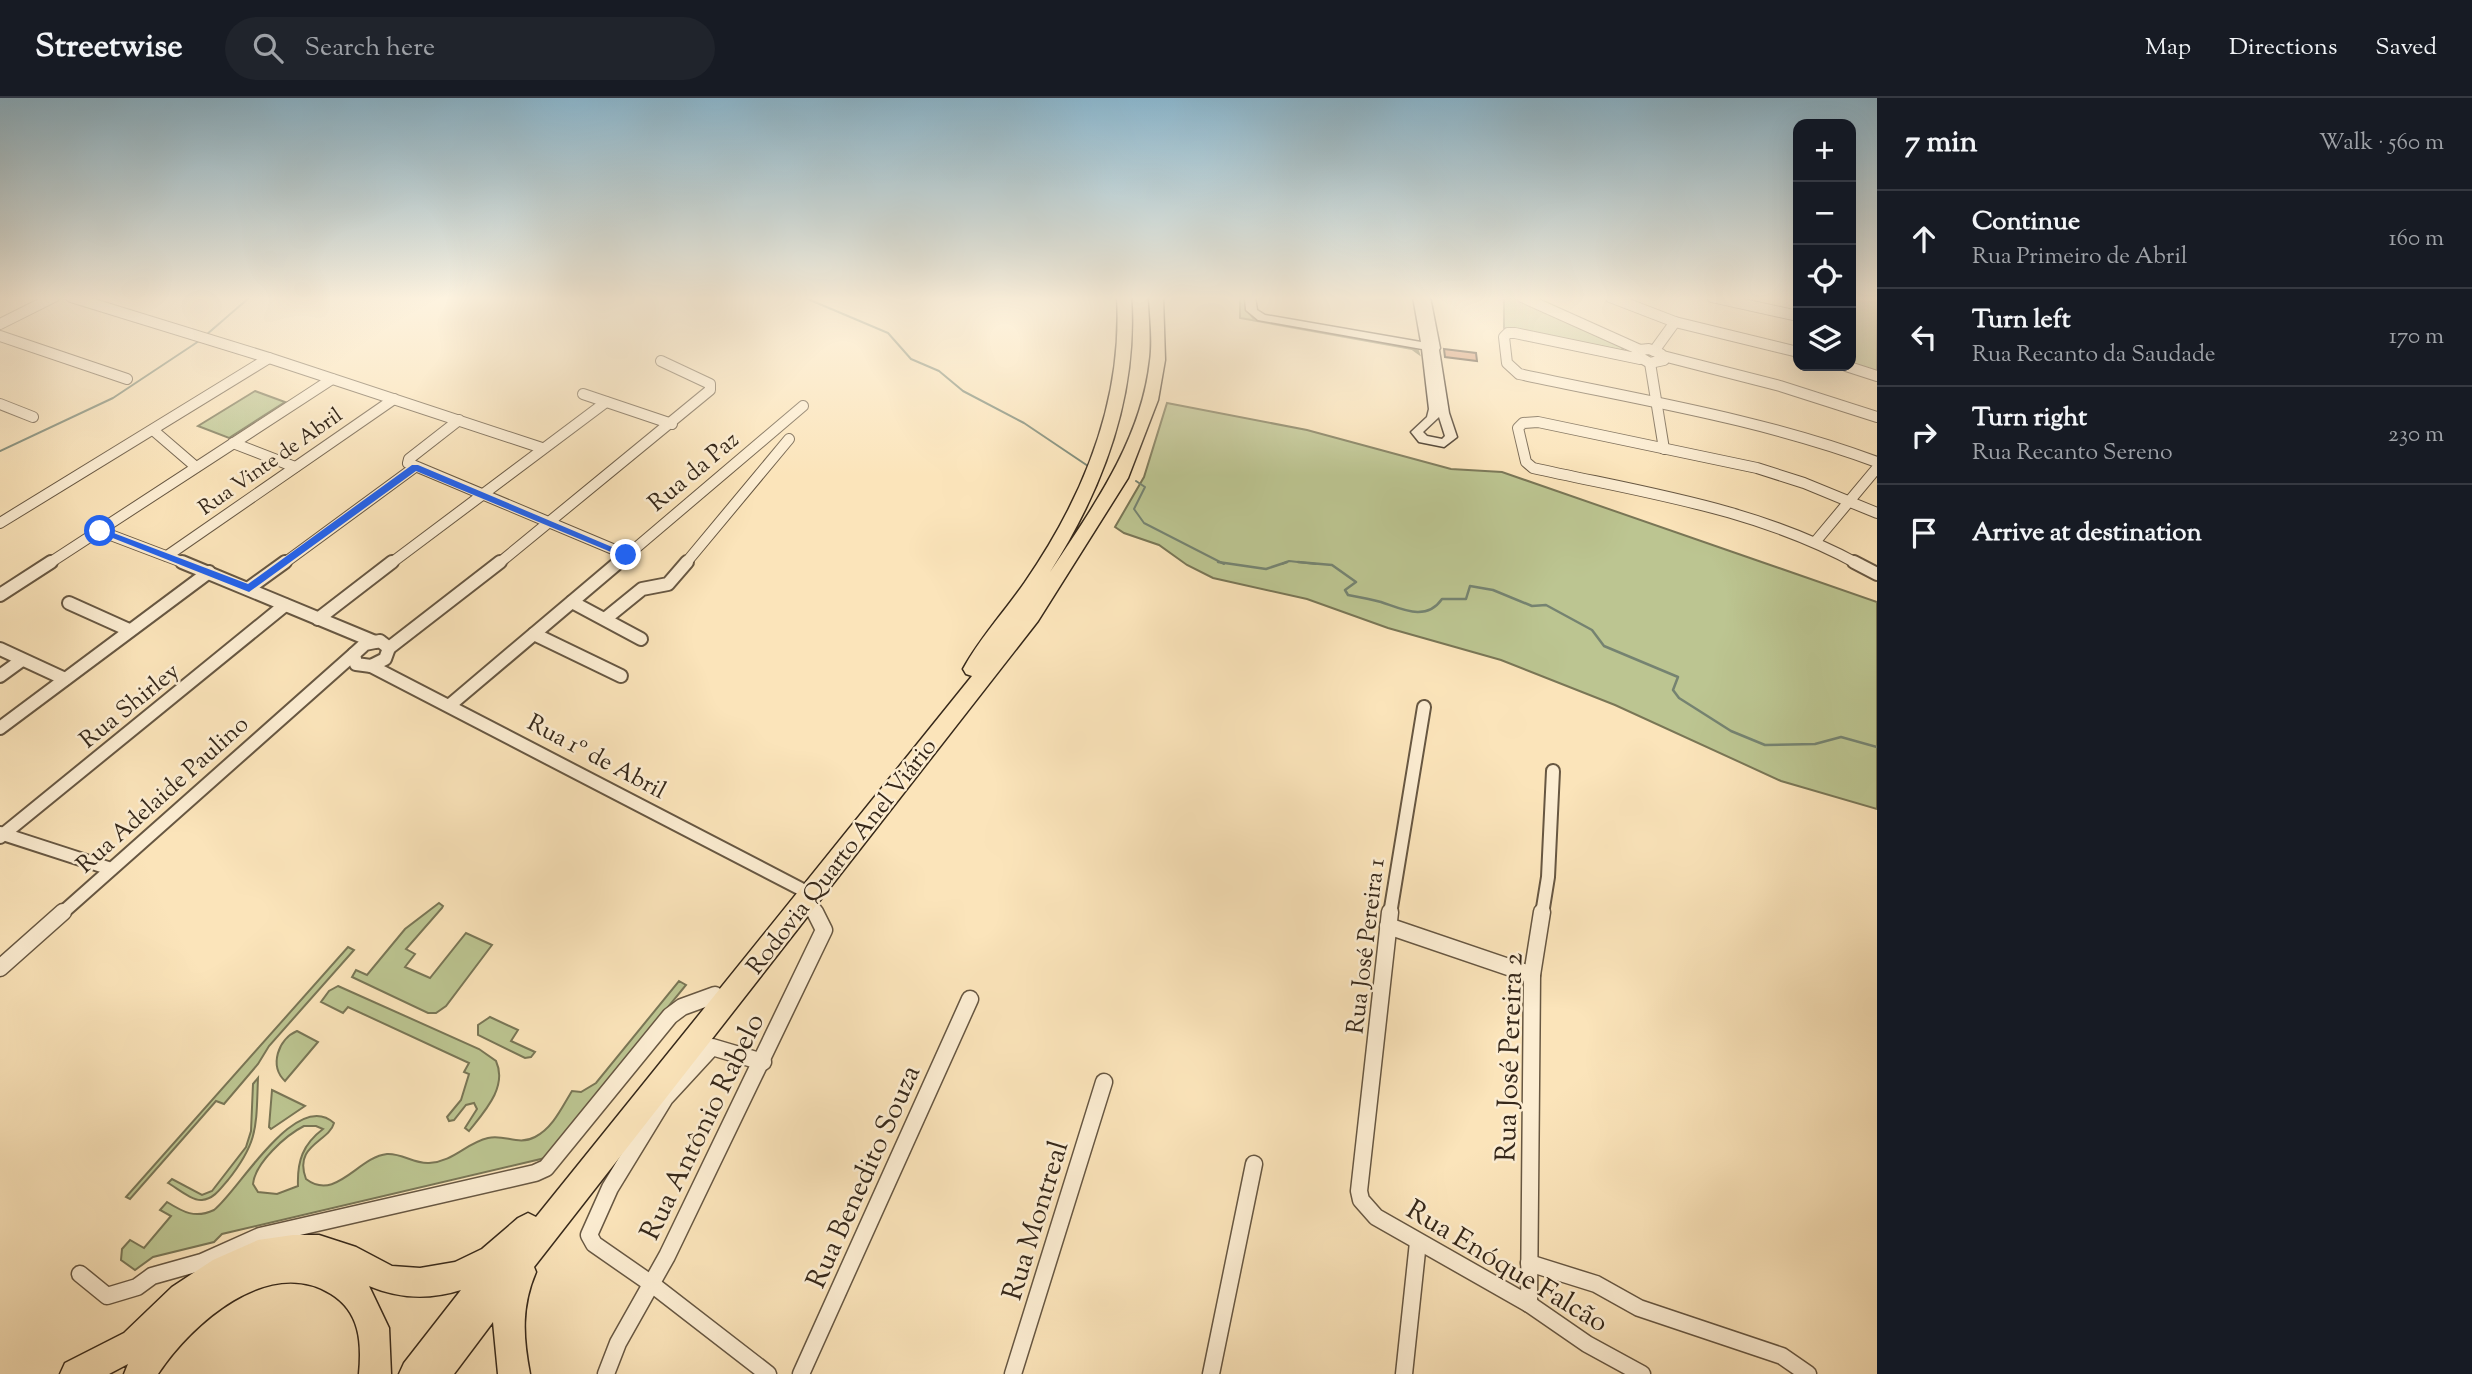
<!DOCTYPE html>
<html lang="en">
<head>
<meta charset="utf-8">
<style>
  :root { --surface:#171b24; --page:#20242c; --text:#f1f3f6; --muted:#9ea1a6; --line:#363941 }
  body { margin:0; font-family:"Sorts Mill Goudy",serif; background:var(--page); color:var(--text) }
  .controls { position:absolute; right:21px; top:21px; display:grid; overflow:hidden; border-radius:14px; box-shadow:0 7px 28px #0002 }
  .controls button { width:63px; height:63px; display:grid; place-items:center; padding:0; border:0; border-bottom:2px solid var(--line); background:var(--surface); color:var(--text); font:35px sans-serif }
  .stop { position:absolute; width:21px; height:21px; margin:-16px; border:5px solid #2563eb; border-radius:50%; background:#fff }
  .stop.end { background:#2563eb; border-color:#fff; box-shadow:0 2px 7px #0008 }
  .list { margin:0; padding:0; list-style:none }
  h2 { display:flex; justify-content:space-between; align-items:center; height:91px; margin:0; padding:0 28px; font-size:30px }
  h2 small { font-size:23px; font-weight:400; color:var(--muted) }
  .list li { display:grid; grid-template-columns:46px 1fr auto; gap:21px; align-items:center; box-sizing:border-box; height:98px; padding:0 28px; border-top:2px solid var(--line) }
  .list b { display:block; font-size:26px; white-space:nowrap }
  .list p { margin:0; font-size:23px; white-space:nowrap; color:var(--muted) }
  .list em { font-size:23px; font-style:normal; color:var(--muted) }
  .icon { flex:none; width:38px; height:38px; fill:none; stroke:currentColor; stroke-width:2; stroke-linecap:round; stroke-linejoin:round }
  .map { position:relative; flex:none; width:1877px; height:1276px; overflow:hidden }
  header { display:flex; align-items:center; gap:42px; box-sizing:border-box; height:98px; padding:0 35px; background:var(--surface); border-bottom:2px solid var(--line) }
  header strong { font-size:33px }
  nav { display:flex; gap:38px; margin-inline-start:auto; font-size:24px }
  .search { width:490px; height:63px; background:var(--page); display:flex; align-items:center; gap:18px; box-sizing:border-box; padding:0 24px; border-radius:38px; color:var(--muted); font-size:26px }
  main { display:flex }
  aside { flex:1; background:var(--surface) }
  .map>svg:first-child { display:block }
  .green { fill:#bcc591; stroke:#797656; stroke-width:2; fill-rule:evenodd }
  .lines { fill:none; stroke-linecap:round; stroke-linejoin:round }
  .stream-far1 { stroke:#758371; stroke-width:2 }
  .stream { stroke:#758371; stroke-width:2.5 }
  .building { fill:#d08c69; stroke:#36281a; stroke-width:2 }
  .street-far2-casing { stroke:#675742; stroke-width:12 }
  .street-far1-casing { stroke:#675742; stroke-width:16 }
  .street-casing { stroke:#675742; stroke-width:19 }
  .secondary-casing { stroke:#36281a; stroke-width:3 }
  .highway-casing { stroke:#36281a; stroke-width:3 }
  .street-far2 { stroke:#fcedd2; stroke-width:10 }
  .street-far1 { stroke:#fcedd2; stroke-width:12 }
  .street { stroke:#fcedd2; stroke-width:16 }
  .secondary { fill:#fcedd2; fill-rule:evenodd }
  .highway { fill:#fbe4ba; fill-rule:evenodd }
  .route { fill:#2563eb }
  .labels { text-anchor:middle; stroke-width:5; stroke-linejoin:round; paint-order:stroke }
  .far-street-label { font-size:21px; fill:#36281a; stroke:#fcedd2 }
  .street-label { font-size:24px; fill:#36281a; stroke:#fcedd2 }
  .near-street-label { font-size:28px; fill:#36281a; stroke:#fcedd2 }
</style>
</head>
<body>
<header>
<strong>Streetwise</strong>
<div class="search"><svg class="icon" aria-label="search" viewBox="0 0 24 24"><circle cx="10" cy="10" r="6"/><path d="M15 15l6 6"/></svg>Search here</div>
<nav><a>Map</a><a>Directions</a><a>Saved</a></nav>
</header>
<main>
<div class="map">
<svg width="1877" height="1276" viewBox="0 0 1877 1276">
  <rect width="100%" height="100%" fill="#fbe4ba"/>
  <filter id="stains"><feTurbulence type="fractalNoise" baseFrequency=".00286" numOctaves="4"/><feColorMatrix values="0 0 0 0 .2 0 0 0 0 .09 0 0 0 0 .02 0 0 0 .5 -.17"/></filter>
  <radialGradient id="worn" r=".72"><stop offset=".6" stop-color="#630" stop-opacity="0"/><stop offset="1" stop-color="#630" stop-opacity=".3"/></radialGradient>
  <!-- green -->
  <g class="green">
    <polygon points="1240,199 1246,199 1246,211 1253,220 1411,250 1418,253 1419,256 1412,251 1240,220"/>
    <polygon points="1504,199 1518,199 1620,246 1624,253 1504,230"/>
    <polygon points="1851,199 1877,199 1877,275 1851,267"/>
    <polygon points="255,293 285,304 229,340 198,328"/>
    <polygon points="1167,305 1307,332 1451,371 1502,374 1877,504 1877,711 1781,683 1615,607 1501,562 1388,530 1307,501 1213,480 1187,467 1159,447 1124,435 1115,429 1144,379"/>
    <polygon points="439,805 443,808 442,810 406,851 415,856 405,869 430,880 466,835 492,847 446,908 436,915 428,915 352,879 356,872 367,877 405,831"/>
    <polygon points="348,849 354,852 269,948 258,966 224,1006 216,1003 130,1101 126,1099"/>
    <path d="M 679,883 L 686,887 L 545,1060 L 222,1136 L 214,1144 L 153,1159 L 135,1172 L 121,1162 L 122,1151 L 130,1142 L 144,1150 L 171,1118 L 160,1112 L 167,1104 C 183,1114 195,1121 214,1112 C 238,1094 296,990 334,1025 C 329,1044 293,1047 306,1081 C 336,1104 358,1059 387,1056 C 402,1055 414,1066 429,1065 C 453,1064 466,1045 488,1040 C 505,1036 518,1048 535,1039 C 553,1030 562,1009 572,993 L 581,994 L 596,985 ZM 304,1028 L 316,1028 L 323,1031 C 303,1046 297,1063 298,1088 L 277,1096 L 258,1094 L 253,1086 C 255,1065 286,1037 304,1028 Z"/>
    <path d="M 338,888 L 479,951 L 496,963 C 508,989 484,1014 469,1033 L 465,1030 L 477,1011 L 474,1005 L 466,1007 L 454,1022 L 449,1023 L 447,1019 L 461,1002 L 469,976 L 464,974 L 469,965 L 348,909 L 343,915 L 321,904 L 329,893 Z"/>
    <polygon points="490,919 518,932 511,943 535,954 531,959 525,960 478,937 478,927"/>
    <path d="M 297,933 L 318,944 L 285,983 C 269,968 278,941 297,933 Z"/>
    <path d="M 258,980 C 256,1028 259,1043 228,1082 C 221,1090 214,1101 202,1102 C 192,1103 177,1090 168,1085 L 172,1081 L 202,1097 L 212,1093 L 246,1049 L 251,1033 L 253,986 Z"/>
    <polygon points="272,992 305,1008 271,1031 269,1029"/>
  </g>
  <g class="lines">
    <!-- stream-far1 -->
    <g class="stream-far1">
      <polyline points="803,199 888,235 911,261 939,273 963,293 1024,325 1088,368"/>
      <polyline points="206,237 250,199"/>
      <polyline points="0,353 113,300 199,243"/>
      <polyline points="1136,383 1145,389 1134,411 1144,425 1224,466"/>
      <polyline points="1282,466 1289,463 1316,466"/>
    </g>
    <!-- stream -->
    <g class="stream">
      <polyline points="1218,464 1266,471 1287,464"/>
      <path d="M 1298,464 L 1332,467 L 1356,484 L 1345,492 L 1348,497 C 1359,499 1370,501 1381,504 C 1402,511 1426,524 1442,501 L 1466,501 L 1470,488 L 1493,492 L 1532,508 L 1546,507 L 1592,532 L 1604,548 L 1678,579 L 1673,592 L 1679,600 L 1731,633 L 1765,647 L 1815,646 L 1841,639 L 1877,649"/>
    </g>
  </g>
  <!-- building -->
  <polygon class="building" points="1444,251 1476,255 1477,263 1445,259"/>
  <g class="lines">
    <!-- street-far2 casing -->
    <g class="street-far2-casing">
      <g id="street-far2">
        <polyline points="71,199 269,260 542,350"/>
        <polyline points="1522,199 1640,252"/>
        <polyline points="1610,199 1675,224 1798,254"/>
        <polyline points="1712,199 1798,218"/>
        <polyline points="0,226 54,199"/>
        <polyline points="0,238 127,281"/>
        <polygon points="1649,251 1661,256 1664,262 1650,265 1636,257 1639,252"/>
        <polyline points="1654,253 1675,224"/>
        <polyline points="1663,258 1780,288 1877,319"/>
        <path d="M 1640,261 L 1515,235 L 1508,235 L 1504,239 L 1507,265 L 1519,276 C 1640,302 1761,321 1877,364"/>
        <polyline points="1650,265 1664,351"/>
        <polyline points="1846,268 1877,278"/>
        <polyline points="583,296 672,326"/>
        <polyline points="0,306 33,319"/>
        <polyline points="459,322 409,361 408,365 627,457"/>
        <polyline points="153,332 196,369"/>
        <polyline points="233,345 295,369"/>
        <polyline points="0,425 269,260"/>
        <polyline points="100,433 187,466"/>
        <polyline points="1816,443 1877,370"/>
        <polyline points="167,458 394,301"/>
        <polyline points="48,466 332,281"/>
        <polyline points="283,466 415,369"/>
        <polyline points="390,466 606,304"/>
        <polyline points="498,466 710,292 710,286 661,263"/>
        <polyline points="617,466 803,308"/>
        <polyline points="685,466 789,341"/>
        <path d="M 1858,466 C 1756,410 1645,395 1533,370 L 1526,364 L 1518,330 L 1523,325 L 1538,324 L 1757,370 L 1804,385 L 1877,415"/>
      </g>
    </g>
    <!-- street-far1 casing -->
    <g class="street-far1-casing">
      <g id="street-far1">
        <polyline points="182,464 375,544"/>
        <polyline points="1854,464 1877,476"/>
        <polyline points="249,490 285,464"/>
        <polyline points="0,497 51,464"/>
        <polyline points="572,504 641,541"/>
        <polyline points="69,505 129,532"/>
        <polyline points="318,521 392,464"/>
        <polyline points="605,521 642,491 668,486 687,464"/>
        <polyline points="534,536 621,578"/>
        <polygon points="380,543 389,550 385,561 371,568 356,566 354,556 365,546"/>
        <polyline points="389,550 500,464"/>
        <polyline points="0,551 65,581"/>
        <polyline points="371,568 801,791"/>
        <polyline points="0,578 22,562"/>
        <polyline points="450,607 619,464"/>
        <polyline points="0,630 209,474"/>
        <polyline points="0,735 111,771"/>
        <polyline points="0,739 285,507"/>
        <polyline points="803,808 817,816"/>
        <polyline points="61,816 354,556"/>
        <polyline points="1390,816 1424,609"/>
        <polyline points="1542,816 1548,779 1553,673"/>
      </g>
    </g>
    <!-- street casing -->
    <g class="street-casing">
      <g id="street">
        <polyline points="1390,814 1359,1093 1361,1102 1376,1119 1529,1206 1587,1246 1642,1276"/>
        <polyline points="1388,828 1532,877"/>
        <polyline points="0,870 63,814"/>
        <polyline points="763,964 712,949 665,1000 610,1090 589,1137 594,1146 653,1187 768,1276"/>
        <polyline points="1529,1165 1596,1186 1639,1210 1782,1258 1808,1276"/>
        <polyline points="80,1176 107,1198 137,1189 152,1178 202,1164 260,1138 535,1075 546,1070 670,918 682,909 715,897"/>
        <polyline points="1529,1206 1532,877 1542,814"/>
        <polyline points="606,1276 618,1245 667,1158 824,832 815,814"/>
        <polyline points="801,1276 970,901"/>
        <polyline points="1013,1276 1104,984"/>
        <polyline points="1211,1276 1254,1066"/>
        <polyline points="1404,1276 1418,1144"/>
      </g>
    </g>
    <!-- secondary casing -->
    <g class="secondary-casing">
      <path id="secondary" d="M 1245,199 L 1255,199 L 1257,212 L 1265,217 L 1421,244 L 1413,199 L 1430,199 L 1440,250 L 1439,252 L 1449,315 L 1457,339 L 1444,349 L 1419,344 L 1411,334 L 1427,319 L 1429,311 L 1422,251 L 1258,222 L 1246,212 ZM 1439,319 L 1445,338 L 1442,341 L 1427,338 L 1423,334 Z"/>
    </g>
    <!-- highway casing -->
    <g class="highway-casing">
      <path id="highway" d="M 1117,199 L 1131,199 C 1138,298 1103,391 1050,474 C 1093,409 1141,343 1150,263 C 1153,243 1150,220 1149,199 L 1163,199 L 1165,262 L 1158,302 L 1128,380 L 1038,523 L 534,1169 L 536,1174 C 521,1209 523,1239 530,1276 L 498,1276 L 493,1224 L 454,1276 L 399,1276 L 404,1265 L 461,1192 C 429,1202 400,1201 369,1188 L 389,1230 L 391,1276 L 359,1276 C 362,1244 360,1214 331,1196 C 268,1157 191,1226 158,1276 L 124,1276 L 128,1266 L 109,1276 L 60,1276 L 65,1265 L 124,1235 L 172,1189 L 213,1162 L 258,1142 L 293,1137 L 319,1137 L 356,1149 L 392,1168 L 420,1170 L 455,1164 L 482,1151 L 518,1120 L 528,1115 L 536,1119 L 972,578 L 966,576 L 963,571 C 980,540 1005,513 1025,484 C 1083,400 1123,303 1117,199 Z"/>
    </g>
    <!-- street-far2 -->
    <use href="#street-far2" class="street-far2"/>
    <!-- street-far1 -->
    <use href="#street-far1" class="street-far1"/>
    <!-- street -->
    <use href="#street" class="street"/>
    <!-- secondary -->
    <use href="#secondary" class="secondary"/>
    <!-- highway -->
    <use href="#highway" class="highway"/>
  </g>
  <!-- sky -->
  <linearGradient id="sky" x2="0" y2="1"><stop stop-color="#8bb8d0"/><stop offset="0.53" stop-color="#fdf3e0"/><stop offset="1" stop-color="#fdf3e0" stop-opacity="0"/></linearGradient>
  <rect width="1877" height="378" fill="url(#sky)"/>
  <!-- route -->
  <polygon class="route" points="412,367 418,367 631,457 623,459 416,373 249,494 95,433 103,431 248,486"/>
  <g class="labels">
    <!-- far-street labels -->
    <g class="far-street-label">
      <text transform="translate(270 363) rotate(-35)" y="7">Rua Vinte de Abril</text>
    </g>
    <!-- street labels -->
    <g class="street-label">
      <text transform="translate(693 373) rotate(-40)" y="8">Rua da Paz</text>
      <text transform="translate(129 607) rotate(-39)" y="8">Rua Shirley</text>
      <text transform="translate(597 658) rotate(28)" y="8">Rua 1º de Abril</text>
      <text transform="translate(162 696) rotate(-42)" y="8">Rua Adelaide Paulino</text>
      <text transform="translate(841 758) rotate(-52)" y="8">Rodovia Quarto Anel Viário</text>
      <text transform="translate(1365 848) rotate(-83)" y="8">Rua José Pereira 1</text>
    </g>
    <!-- near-street labels -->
    <g class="near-street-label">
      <text transform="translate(1508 959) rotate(-88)" y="10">Rua José Pereira 2</text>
      <text transform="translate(701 1028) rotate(-64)" y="10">Rua Antônio Rabelo</text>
      <text transform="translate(862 1078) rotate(-66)" y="10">Rua Benedito Souza</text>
      <text transform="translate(1034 1122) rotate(-73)" y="10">Rua Montreal</text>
      <text transform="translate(1508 1167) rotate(31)" y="10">Rua Enóque Falcão</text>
    </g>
  </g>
  <rect width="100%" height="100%" filter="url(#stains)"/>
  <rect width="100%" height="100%" fill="url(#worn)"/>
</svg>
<div class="controls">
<button>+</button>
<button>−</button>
<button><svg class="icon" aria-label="locate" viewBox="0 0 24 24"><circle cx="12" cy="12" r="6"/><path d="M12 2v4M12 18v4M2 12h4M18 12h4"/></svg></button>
<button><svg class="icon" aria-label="layers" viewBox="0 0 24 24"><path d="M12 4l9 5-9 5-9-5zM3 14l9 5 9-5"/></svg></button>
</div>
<div class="stop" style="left:100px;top:433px"></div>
<div class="stop end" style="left:626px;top:457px"></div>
</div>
<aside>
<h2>7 min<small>Walk · 560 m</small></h2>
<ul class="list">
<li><svg class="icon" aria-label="ahead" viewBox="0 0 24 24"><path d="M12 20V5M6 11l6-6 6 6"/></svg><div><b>Continue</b><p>Rua Primeiro de Abril</p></div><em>160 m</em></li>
<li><svg class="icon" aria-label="left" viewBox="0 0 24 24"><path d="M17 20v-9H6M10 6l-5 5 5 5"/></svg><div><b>Turn left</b><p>Rua Recanto da Saudade</p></div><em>170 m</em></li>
<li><svg class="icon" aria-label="right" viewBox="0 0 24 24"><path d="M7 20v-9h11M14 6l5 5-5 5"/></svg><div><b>Turn right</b><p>Rua Recanto Sereno</p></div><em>230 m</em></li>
<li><svg class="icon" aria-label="arrive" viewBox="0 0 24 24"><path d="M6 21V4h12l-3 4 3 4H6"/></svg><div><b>Arrive at destination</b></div></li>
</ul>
</aside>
</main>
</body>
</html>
